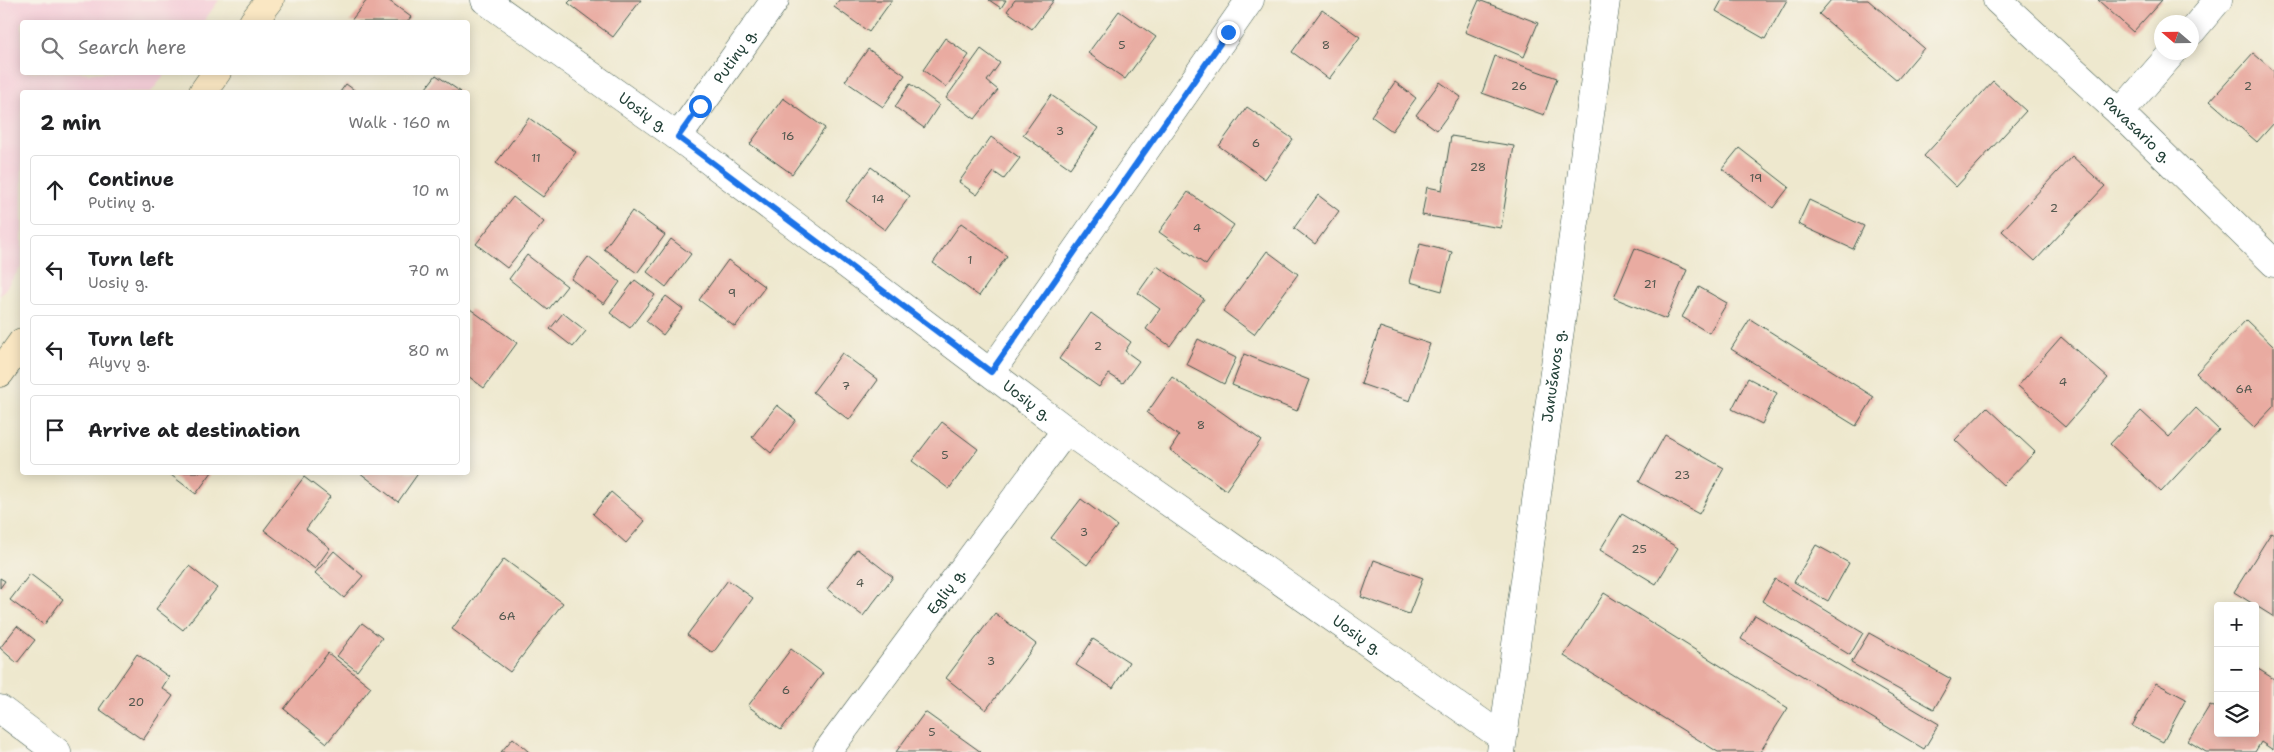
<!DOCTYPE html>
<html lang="en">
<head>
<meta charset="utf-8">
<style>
  :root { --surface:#fff; --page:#f6f6f6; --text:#202124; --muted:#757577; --line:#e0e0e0 }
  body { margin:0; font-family:"Shantell Sans",sans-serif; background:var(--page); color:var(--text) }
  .controls { position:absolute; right:15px; bottom:15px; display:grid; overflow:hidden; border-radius:5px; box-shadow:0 2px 12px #0003 }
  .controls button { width:45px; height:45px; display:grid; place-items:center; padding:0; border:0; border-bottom:1px solid var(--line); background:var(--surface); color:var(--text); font:25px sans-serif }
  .compass { position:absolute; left:2154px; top:15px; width:45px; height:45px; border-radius:50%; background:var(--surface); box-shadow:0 2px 12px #0003; rotate:290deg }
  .stop { position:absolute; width:15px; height:15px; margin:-11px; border:4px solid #1a73e8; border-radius:50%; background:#fff }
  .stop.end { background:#1a73e8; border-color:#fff; box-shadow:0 1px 5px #0008 }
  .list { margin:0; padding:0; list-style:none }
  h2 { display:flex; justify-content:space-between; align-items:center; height:65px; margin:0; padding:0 20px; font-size:21px }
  h2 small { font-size:16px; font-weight:400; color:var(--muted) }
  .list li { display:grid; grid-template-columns:32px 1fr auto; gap:15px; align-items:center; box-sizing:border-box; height:70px; margin:0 10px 10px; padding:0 10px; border:1px solid var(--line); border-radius:5px }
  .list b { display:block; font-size:19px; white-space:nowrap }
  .list p { margin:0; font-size:16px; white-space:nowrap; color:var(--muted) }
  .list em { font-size:16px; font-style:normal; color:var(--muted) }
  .icon { flex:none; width:28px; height:28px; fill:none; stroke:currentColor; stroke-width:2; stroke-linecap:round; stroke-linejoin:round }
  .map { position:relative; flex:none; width:2274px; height:752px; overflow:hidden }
  .search { position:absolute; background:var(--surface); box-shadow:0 2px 12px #0003; left:20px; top:20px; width:450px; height:55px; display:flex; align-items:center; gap:12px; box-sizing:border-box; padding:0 18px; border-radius:5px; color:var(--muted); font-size:19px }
  .panel { position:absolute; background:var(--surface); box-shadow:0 2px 12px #0003; left:20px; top:90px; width:450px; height:385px; border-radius:5px }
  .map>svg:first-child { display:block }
  .built { fill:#f5cfd9 }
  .building { fill:#e9aba1 }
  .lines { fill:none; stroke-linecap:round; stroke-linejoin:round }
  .street-casing { stroke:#3e574b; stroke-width:29 }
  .secondary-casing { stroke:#3e574b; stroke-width:29 }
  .street { stroke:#fff; stroke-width:28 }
  .secondary { stroke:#fae7c3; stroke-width:28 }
  .route { stroke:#1a73e8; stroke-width:6 }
  .labels { text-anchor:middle; stroke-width:5; stroke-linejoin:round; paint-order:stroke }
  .number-label { font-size:12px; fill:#52584f }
  .street-label { font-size:15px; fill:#1f3d34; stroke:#f7f3e8 }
</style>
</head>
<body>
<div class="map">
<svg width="2274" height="752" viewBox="0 0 2274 752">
  <rect width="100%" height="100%" fill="#f7f3e8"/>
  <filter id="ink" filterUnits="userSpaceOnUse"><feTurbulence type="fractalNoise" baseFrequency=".02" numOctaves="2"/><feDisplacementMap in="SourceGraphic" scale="10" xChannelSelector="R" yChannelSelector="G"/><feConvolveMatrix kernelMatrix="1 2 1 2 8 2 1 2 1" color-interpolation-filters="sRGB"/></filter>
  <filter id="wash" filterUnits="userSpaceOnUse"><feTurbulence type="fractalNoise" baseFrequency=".0096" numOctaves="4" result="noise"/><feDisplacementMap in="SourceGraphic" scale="20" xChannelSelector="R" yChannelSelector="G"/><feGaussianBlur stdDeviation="1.12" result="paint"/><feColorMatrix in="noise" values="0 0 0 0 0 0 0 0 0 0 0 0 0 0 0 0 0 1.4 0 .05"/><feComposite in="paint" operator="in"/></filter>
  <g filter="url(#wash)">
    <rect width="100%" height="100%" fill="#eee8ce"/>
    <!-- built -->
    <polygon class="built" points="0,0 219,0 203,22 22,22 22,72 166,73 151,92 22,92 22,266 0,296"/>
    <g id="blocks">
      <!-- building -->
      <g class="building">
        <polygon points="367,0 388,0 411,17 407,22 350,22"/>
        <polygon points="571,0 641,0 613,37 568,3"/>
        <polygon points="839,0 892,0 869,32 834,7"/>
        <polygon points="989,0 1006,0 1001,8"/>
        <polygon points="1015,0 1054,0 1032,29 1007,11"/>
        <polygon points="1479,0 1538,23 1524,57 1465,32"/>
        <polygon points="1722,0 1787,0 1765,39 1716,11"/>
        <polygon points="1831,0 1868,0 1924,48 1897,80 1819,14"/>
        <polygon points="2098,0 2162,0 2133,32"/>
        <polygon points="1322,10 1360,37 1329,79 1292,52"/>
        <polygon points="1119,11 1156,37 1125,79 1088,53"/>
        <polygon points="945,38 969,55 946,87 923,70"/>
        <polygon points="868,49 905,75 883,107 845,81"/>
        <polygon points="981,49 1000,63 987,81 998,90 975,119 946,98"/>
        <polygon points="2253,53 2274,71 2274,123 2257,142 2210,101"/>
        <polygon points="1495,56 1557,78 1544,115 1482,93"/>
        <polygon points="436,75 461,92 423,92"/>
        <polygon points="1993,81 2026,111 1956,187 1924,156"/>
        <polygon points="1395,82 1416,98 1392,131 1371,116"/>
        <polygon points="1440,82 1461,97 1437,130 1416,115"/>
        <polygon points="346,84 357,92 340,92"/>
        <polygon points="910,84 939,105 924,128 895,107"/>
        <polygon points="1051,95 1098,128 1070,168 1023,135"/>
        <polygon points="783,98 825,128 792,174 750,144"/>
        <polygon points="1247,107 1293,139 1265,179 1219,146"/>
        <polygon points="529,118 576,152 543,197 496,163"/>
        <polygon points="1451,136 1514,146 1501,228 1422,215 1427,187 1442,190"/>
        <polygon points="991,137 1020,158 1004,179 994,172 977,195 959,182"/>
        <polygon points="1739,148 1789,187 1773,208 1722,169"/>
        <polygon points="2072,156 2105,186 2035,261 2002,231"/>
        <polygon points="871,167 910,196 885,230 846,201"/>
        <polygon points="1188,192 1234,225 1206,265 1159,232"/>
        <polygon points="1318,195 1339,211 1315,244 1294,228"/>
        <polygon points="513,197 544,222 507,268 476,244"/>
        <polygon points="1809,200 1864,226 1853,249 1798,224"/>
        <polygon points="632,211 665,235 637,273 604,249"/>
        <polygon points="961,223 1007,256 979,296 933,263"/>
        <polygon points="671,239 691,254 666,287 647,272"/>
        <polygon points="1420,244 1452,252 1442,291 1410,282"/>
        <polygon points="1635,248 1687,270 1666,319 1614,298"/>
        <polygon points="1267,251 1298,274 1254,334 1223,311"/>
        <polygon points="527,255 567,286 548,310 509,279"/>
        <polygon points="588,257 620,282 604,304 571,279"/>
        <polygon points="728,260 765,287 735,327 699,300"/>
        <polygon points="1157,266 1204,299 1170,346 1146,329 1160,309 1138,293"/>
        <polygon points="635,280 655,295 630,328 610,313"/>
        <polygon points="1699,287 1727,303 1709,333 1682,317"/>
        <polygon points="666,296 683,309 663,335 646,321"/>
        <polygon points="470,309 517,343 484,388 468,376 468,313"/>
        <polygon points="563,313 586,331 573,347 550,329"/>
        <polygon points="1091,313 1131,342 1125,351 1139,361 1123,383 1109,374 1099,387 1059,359"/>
        <polygon points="1750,319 1874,397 1856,426 1731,349"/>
        <polygon points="2246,320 2274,347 2274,406 2254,427 2196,373"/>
        <polygon points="1380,327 1430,344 1410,401 1361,384"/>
        <polygon points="2061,337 2108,378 2065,427 2018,386"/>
        <polygon points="1198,339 1236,358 1224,384 1186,364"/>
        <polygon points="842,353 878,380 849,420 813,392"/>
        <polygon points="1244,354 1309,380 1297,411 1232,385"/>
        <polygon points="1172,377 1261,440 1226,490 1170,450 1179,436 1147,413"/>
        <polygon points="1748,378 1777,393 1762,424 1732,409"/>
        <polygon points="777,405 796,420 771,453 752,437"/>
        <polygon points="1987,407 2035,452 2003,485 1955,440"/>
        <polygon points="2196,408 2219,430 2161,492 2110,444 2141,411 2169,437"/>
        <polygon points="942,422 978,449 949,489 912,461"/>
        <polygon points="1665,435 1724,468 1699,514 1639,482"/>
        <polygon points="167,472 212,472 196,494"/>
        <polygon points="359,472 419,472 398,502"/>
        <polygon points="304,477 330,497 306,529 330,548 315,569 264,530"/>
        <polygon points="611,492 645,521 626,543 593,514"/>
        <polygon points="1081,499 1117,526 1087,565 1051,538"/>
        <polygon points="1622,514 1678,548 1656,584 1600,550"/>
        <polygon points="2271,533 2274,535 2274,617 2234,592"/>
        <polygon points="1816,545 1849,563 1828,601 1794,582"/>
        <polygon points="857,549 893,577 863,616 827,589"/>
        <polygon points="334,551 363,576 344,598 315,573"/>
        <polygon points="504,559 563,603 510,672 452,629"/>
        <polygon points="1374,560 1423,578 1409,614 1361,597"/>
        <polygon points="189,566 217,588 183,630 156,609"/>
        <polygon points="30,574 63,599 44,625 10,600"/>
        <polygon points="0,578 5,581 0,588"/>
        <polygon points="1775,579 1863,633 1850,655 1762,601"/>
        <polygon points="728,580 753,598 713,653 687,635"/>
        <polygon points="1604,593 1788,708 1760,752 1718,752 1564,656"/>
        <polygon points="995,613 1036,644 986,710 946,678"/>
        <polygon points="1755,615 1939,724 1924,749 1741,639"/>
        <polygon points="362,623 382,638 357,671 337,656"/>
        <polygon points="17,626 35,640 17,663 0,648"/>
        <polygon points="1869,633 1951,679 1934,709 1851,663"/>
        <polygon points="1093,639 1129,662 1113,688 1076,665"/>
        <polygon points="791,649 823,673 781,730 748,706"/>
        <polygon points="328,653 371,687 327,743 284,709"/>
        <polygon points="137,654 169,677 162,688 173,696 143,740 99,709"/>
        <polygon points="2255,667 2274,679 2273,750 2261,742 2255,752 2206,752 2188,741 2210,705 2218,709 2218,733 2255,733"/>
        <polygon points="2156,683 2186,699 2163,742 2132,726"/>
        <polygon points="925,712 981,752 896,752"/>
        <polygon points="513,738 529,752 501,752"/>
      </g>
    </g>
  </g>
  <g filter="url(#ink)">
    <use href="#blocks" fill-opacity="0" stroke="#3e574b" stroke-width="1"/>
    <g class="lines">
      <!-- street casing -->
      <g class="street-casing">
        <g id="street">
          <path id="s1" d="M 485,0 L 678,137 L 1066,430 L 1502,737"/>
          <path id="s2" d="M 1997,0 L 2120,113 L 2274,263"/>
          <polyline points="2192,31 2218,0"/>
          <polyline points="2120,113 2173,52"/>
          <path id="s3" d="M 678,137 L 775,0"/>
          <polyline points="991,372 1250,0"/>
          <polyline points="0,709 57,752"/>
          <path id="s4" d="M 827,752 L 1066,430"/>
          <path id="s5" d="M 1501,752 L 1606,0"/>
        </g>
      </g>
      <!-- secondary casing -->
      <g class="secondary-casing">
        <g id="secondary">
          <polyline points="253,22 270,0"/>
          <polyline points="203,92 217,72"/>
          <polyline points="0,373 22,342"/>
        </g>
      </g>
      <!-- street -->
      <use href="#street" class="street"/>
      <!-- secondary -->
      <use href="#secondary" class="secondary"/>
    </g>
  </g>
  <g class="lines" filter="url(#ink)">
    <!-- route -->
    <polyline class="route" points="700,106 678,137 991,372 1228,32"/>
  </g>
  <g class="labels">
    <!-- number labels -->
    <g class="number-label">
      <text x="1122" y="49">5</text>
      <text x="1326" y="49">8</text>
      <text x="1519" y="90">26</text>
      <text x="2248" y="90">2</text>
      <text x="1060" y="135">3</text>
      <text x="788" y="140">16</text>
      <text x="1256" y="147">6</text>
      <text x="536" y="162">11</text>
      <text x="1478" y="171">28</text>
      <text x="1756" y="182">19</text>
      <text x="878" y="203">14</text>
      <text x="2054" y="212">2</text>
      <text x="1197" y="232">4</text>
      <text x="970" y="264">1</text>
      <text x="1650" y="288">21</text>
      <text x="732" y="297">9</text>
      <text x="1098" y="350">2</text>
      <text x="2063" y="386">4</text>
      <text x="846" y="390">7</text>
      <text x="2244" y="393">6A</text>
      <text x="1201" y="429">8</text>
      <text x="945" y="459">5</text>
      <text x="1682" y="479">23</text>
      <text x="1084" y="536">3</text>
      <text x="1639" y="553">25</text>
      <text x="860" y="587">4</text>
      <text x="507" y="620">6A</text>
      <text x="991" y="665">3</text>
      <text x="786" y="694">6</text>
      <text x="136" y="706">20</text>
      <text x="932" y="736">5</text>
    </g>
    <!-- street labels -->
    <g class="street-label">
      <text dy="5" stroke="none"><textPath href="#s3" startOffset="99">Putinų g.</textPath></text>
      <text dy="5" stroke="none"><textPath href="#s1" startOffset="194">Uosių g.</textPath></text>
      <text dy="5" stroke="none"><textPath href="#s2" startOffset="191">Pavasario g.</textPath></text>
      <text dy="5" stroke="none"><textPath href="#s5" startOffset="380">Janušavos g.</textPath></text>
      <text dy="5" stroke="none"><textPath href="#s1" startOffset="674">Uosių g.</textPath></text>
      <text dy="5" stroke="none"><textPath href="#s4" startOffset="200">Eglių g.</textPath></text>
      <text dy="5" stroke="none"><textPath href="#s1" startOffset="1079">Uosių g.</textPath></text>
    </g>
  </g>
</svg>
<div class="controls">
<button>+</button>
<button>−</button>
<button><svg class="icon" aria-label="layers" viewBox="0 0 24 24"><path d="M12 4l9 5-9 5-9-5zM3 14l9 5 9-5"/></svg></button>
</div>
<svg class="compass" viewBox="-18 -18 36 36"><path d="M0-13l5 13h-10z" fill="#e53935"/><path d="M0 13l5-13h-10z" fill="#757577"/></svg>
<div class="stop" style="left:700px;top:106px"></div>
<div class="stop end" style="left:1228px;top:32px"></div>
<div class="search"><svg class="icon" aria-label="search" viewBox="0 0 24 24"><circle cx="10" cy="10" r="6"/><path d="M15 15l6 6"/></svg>Search here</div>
<section class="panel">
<h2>2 min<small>Walk · 160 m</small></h2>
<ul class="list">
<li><svg class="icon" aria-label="ahead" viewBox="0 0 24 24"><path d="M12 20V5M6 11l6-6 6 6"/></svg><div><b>Continue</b><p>Putinų g.</p></div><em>10 m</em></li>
<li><svg class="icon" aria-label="left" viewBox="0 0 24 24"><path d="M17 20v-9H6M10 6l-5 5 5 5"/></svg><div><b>Turn left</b><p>Uosių g.</p></div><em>70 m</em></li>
<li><svg class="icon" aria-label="left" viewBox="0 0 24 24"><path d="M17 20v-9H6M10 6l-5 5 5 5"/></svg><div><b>Turn left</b><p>Alyvų g.</p></div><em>80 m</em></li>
<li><svg class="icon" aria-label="arrive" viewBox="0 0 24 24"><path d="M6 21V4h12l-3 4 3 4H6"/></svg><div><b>Arrive at destination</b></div></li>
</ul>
</section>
</div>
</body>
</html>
